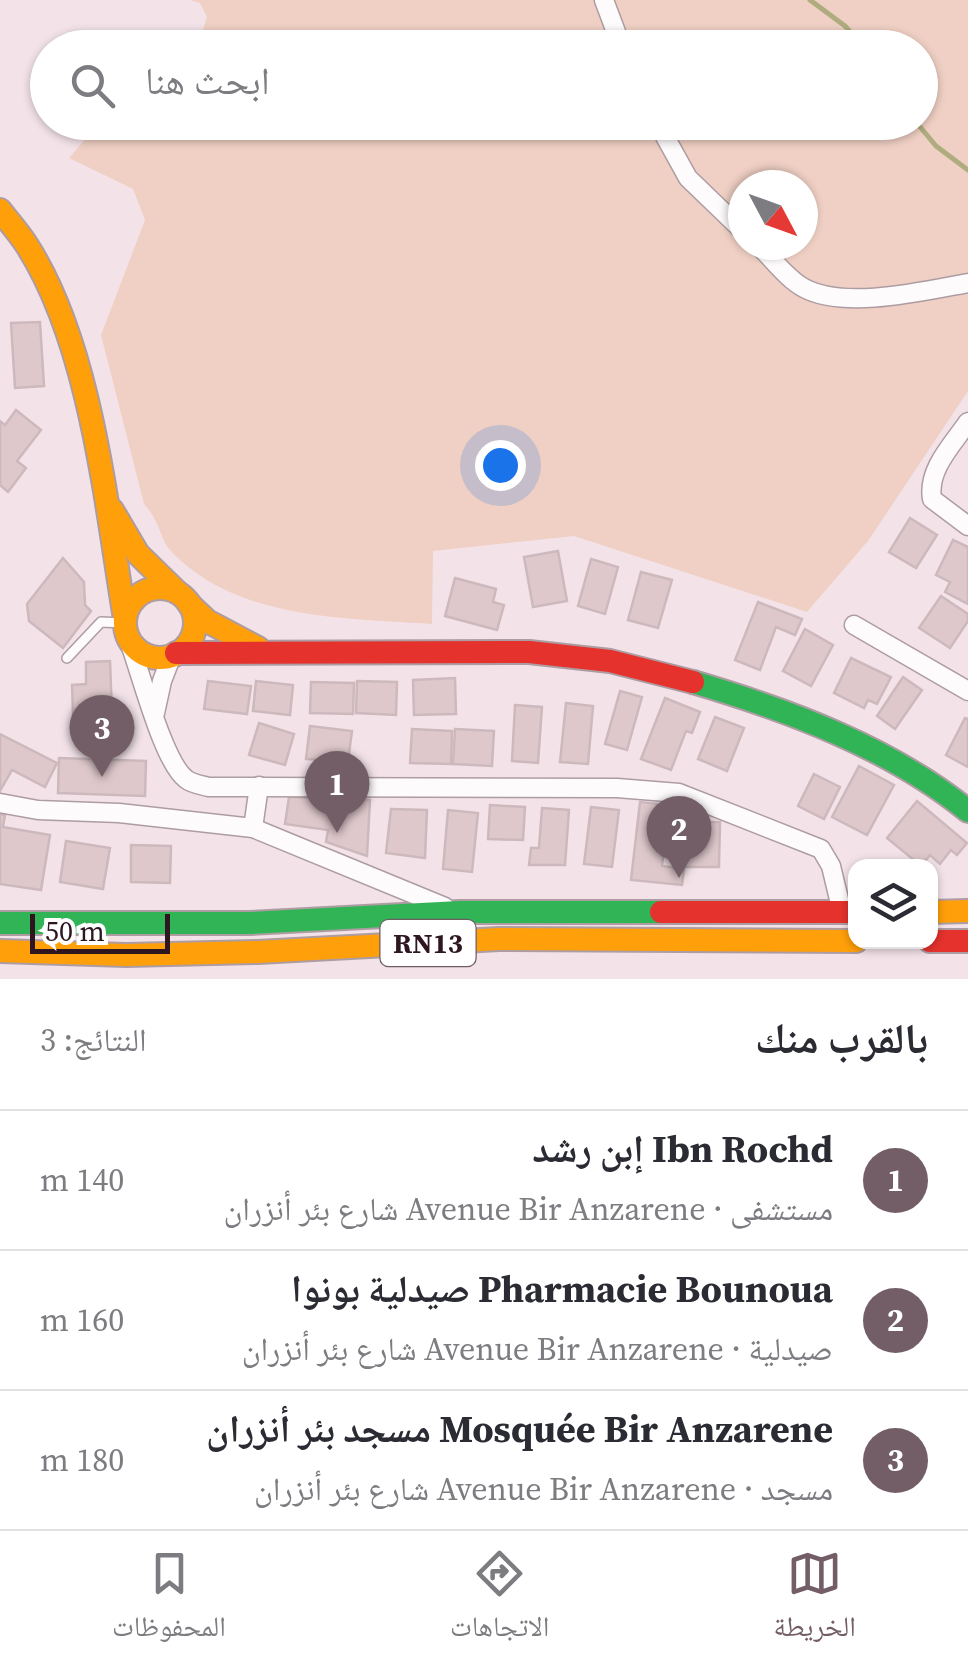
<!DOCTYPE html>
<html lang="ar">
<head>
<meta charset="utf-8">
<style>
  :root { --surface:#fff; --page:#f2f2f3; --text:#2b2b33; --muted:#7c7c81; --line:#e1e1e2; --accent:#735e67 }
  body { margin:0; font-family:"Source Serif 4","Noto Naskh Arabic",serif; background:var(--page); color:var(--text); direction:rtl }
  .controls { position:absolute; right:30px; bottom:30px; display:grid; overflow:hidden; border-radius:20px; box-shadow:0 2px 8px #0004 }
  .controls button { width:90px; height:90px; display:grid; place-items:center; padding:0; border:0; border-bottom:2px solid var(--line); background:var(--surface); color:var(--text); font:50px sans-serif }
  .compass { position:absolute; left:728px; top:170px; width:90px; height:90px; border-radius:50%; background:var(--surface); box-shadow:0 2px 8px #0004; rotate:131deg }
  .scale { position:absolute; left:30px; bottom:25px; width:140px; box-sizing:border-box; padding-left:10px; border:5px solid #2e1621; border-top:0; font-size:28px; line-height:35px; white-space:nowrap; color:#2e1621; -webkit-text-stroke:8px #fff; paint-order:stroke }
  .you { position:absolute; left:500px; top:465px; width:35px; height:35px; margin:-25px; border:8px solid #fff; border-radius:50%; background:#1a73e8; box-shadow:0 0 0 15px #1a73e833 }
  .badge { display:grid; place-items:center; width:65px; height:65px; border-radius:50%; background:var(--accent); color:#fff; font-size:32px; font-weight:700 }
  .pin { position:absolute; translate:-50% -82px; filter:drop-shadow(0 2px 5px #0008) }
  .pin::after { content:''; position:absolute; top:52px; width:35px; height:30px; background:inherit; clip-path:polygon(0 0,100% 0,50% 100%) }
  .list { margin:0; padding:0; list-style:none }
  h2 { display:flex; justify-content:space-between; align-items:center; height:130px; margin:0; padding:0 40px; font-size:42px }
  h2 small { font-size:32px; font-weight:400; color:var(--muted) }
  .list li { display:grid; grid-template-columns:65px 1fr auto; gap:30px; align-items:center; box-sizing:border-box; height:140px; padding:0 40px; border-top:2px solid var(--line) }
  .list b { display:block; font-size:38px; white-space:nowrap }
  .list p { margin:0; font-size:32px; white-space:nowrap; color:var(--muted) }
  .list em { font-size:32px; font-style:normal; color:var(--muted) }
  .icon { flex:none; width:55px; height:55px; fill:none; stroke:currentColor; stroke-width:2; stroke-linecap:round; stroke-linejoin:round }
  .map { position:relative; flex:none; width:968px; height:979px; overflow:hidden; direction:ltr }
  .search { position:absolute; background:var(--surface); box-shadow:0 2px 8px #0004; left:30px; right:30px; top:30px; height:110px; display:flex; align-items:center; gap:25px; box-sizing:border-box; padding:0 35px; border-radius:55px; color:var(--muted); font-size:38px }
  .sheet { height:550px; background:var(--surface) }
  nav { display:flex; justify-content:space-around; align-items:center; box-sizing:border-box; height:140px; border-top:2px solid var(--line); background:var(--surface); font-size:28px; color:var(--muted) }
  nav a { display:grid; justify-items:center; gap:5px }
  nav .on { color:var(--accent) }
  .map>svg:first-child { display:block }
  .green { fill:#f0d0c4; fill-rule:evenodd }
  .lines { fill:none; stroke-linecap:round; stroke-linejoin:round }
  .stream { stroke:#afad7f; stroke-width:5 }
  .building { fill:#dec8cc; stroke:#cdb9bd; stroke-width:2.5 }
  .lane-casing { stroke:#ae9ca3; stroke-width:12 }
  .street-casing { stroke:#ae9ca3; stroke-width:21 }
  .fast-casing { stroke:#ae9ca3; stroke-width:26 }
  .slow-casing { stroke:#ae9ca3; stroke-width:26 }
  .jam-casing { stroke:#ae9ca3; stroke-width:26 }
  .lane { stroke:#fdfbfc; stroke-width:9 }
  .street { stroke:#fdfbfc; stroke-width:18 }
  .fast { stroke:#30b455; stroke-width:22 }
  .slow { stroke:#ff9f0a; stroke-width:22 }
  .jam { stroke:#e5322d; stroke-width:22 }
  .labels { text-anchor:middle; stroke-width:8; stroke-linejoin:round; paint-order:stroke }
  .shield { fill:#fff; stroke:#6d5c64; stroke-width:2.5 }
  .shield-label { font-size:28px; font-weight:bold; fill:#2e1621 }
</style>
</head>
<body>
<div class="map">
<svg width="968" height="979" viewBox="0 0 968 979">
  <rect width="100%" height="100%" fill="#f3e3e9"/>
  <!-- green -->
  <path class="green" d="M 190,0 L 968,0 L 968,391 L 868,541 L 807,612 L 574,536 L 433,551 L 432,624 C 344,618 235,620 170,550 C 160,539 160,521 144,504 L 101,335 L 145,220 L 133,189 L 69,158 L 100,122 L 920,122 L 920,48 L 190,47 L 200,40 L 207,17 L 200,3 ZM 743,185 L 803,185 L 803,245 L 743,245 Z"/>
  <g class="lines">
    <!-- stream -->
    <g class="stream">
      <polyline points="810,0 845,26 864,48"/>
      <polyline points="916,122 936,146 968,170"/>
    </g>
  </g>
  <!-- building -->
  <g class="building">
    <polygon points="40,322 44,386 15,388 11,323"/>
    <polygon points="16,410 41,430 17,461 26,468 8,492 0,485 0,421 5,425"/>
    <polygon points="910,518 937,535 916,568 889,552"/>
    <polygon points="953,540 968,547 968,604 945,592 950,582 936,575"/>
    <polygon points="558,551 567,601 533,607 524,557"/>
    <polygon points="63,558 84,582 85,605 91,611 63,648 29,621 27,604"/>
    <polygon points="591,559 618,567 605,614 578,606"/>
    <polygon points="641,572 672,580 658,628 628,620"/>
    <polygon points="455,578 496,589 493,602 504,605 497,630 445,616"/>
    <polygon points="941,596 968,614 968,621 950,648 919,628"/>
    <polygon points="758,602 802,619 795,635 776,627 760,670 735,660"/>
    <polygon points="805,629 833,645 811,686 783,671"/>
    <polygon points="851,658 891,677 877,704 868,700 864,708 834,693"/>
    <polygon points="110,661 112,713 73,715 72,685 86,684 86,662"/>
    <polygon points="903,677 922,690 895,729 877,716"/>
    <polygon points="455,678 456,714 414,715 413,680"/>
    <polygon points="208,681 251,686 247,714 204,709"/>
    <polygon points="256,681 293,685 290,715 253,711"/>
    <polygon points="357,681 397,682 396,715 356,713"/>
    <polygon points="311,682 354,683 353,714 310,713"/>
    <polygon points="620,691 642,697 627,750 605,744"/>
    <polygon points="665,698 700,712 692,733 686,731 671,770 641,759"/>
    <polygon points="566,703 593,706 588,764 560,762"/>
    <polygon points="515,705 542,707 538,763 512,761"/>
    <polygon points="715,717 744,728 727,771 698,759"/>
    <polygon points="965,718 968,719 968,767 946,755"/>
    <polygon points="259,723 294,734 285,765 249,755"/>
    <polygon points="310,726 352,731 348,761 306,759"/>
    <polygon points="412,729 452,731 451,764 410,763"/>
    <polygon points="455,729 494,731 492,766 453,764"/>
    <polygon points="0,734 57,763 45,787 12,770 0,791"/>
    <polygon points="59,758 146,761 145,796 58,793"/>
    <polygon points="859,766 894,785 867,835 832,817"/>
    <polygon points="814,774 840,787 824,819 798,806"/>
    <polygon points="289,797 370,800 367,856 326,842 328,830 285,824"/>
    <polygon points="917,801 967,843 957,855 951,850 940,864 930,855 921,866 908,866 914,860 887,838"/>
    <polygon points="640,802 669,805 662,866 684,869 682,885 631,880"/>
    <polygon points="490,805 525,807 523,840 488,839"/>
    <polygon points="591,807 619,810 612,867 584,864"/>
    <polygon points="542,808 569,810 565,865 529,865 531,848 539,848"/>
    <polygon points="391,809 427,810 425,858 386,853"/>
    <polygon points="448,810 478,813 472,872 443,869"/>
    <polygon points="0,814 5,815 3,827 50,835 41,890 0,884"/>
    <polygon points="683,822 720,822 719,867 682,867"/>
    <polygon points="66,841 110,848 103,889 60,882"/>
    <polygon points="131,845 171,846 170,883 131,882"/>
  </g>
  <g class="lines">
    <!-- lane casing -->
    <g class="lane-casing">
      <polyline id="lane" points="67,658 101,622 123,623"/>
    </g>
    <!-- street casing -->
    <g class="street-casing">
      <g id="street">
        <polyline points="604,0 622,48"/>
        <polyline points="657,122 688,178 743,231"/>
        <path d="M 758,245 C 772,258 787,279 804,288 C 845,310 924,291 968,283"/>
        <path d="M 968,422 C 952,445 927,470 932,499 L 968,526"/>
        <polyline points="854,625 968,691"/>
        <path d="M 128,638 C 140,670 163,762 186,779 C 192,784 201,785 209,787 L 617,788 L 679,793 L 821,849 L 831,866 L 842,912"/>
        <polyline points="155,713 162,681 172,655"/>
        <polyline points="0,803 38,810 119,813 253,828 445,907"/>
        <polyline points="253,828 259,786"/>
      </g>
    </g>
    <!-- fast casing -->
    <g class="fast-casing">
      <g id="fast">
        <path d="M 693,682 C 788,710 891,748 968,811"/>
        <polyline points="0,923 250,923 460,912 661,912"/>
      </g>
    </g>
    <!-- slow casing -->
    <g class="slow-casing">
      <g id="slow">
        <path d="M 0,210 C 9,222 20,234 28,247 C 91,347 106,504 125,619"/>
        <polyline points="112,510 138,554 177,592"/>
        <circle cx="160" cy="623" r="35"/>
        <polyline points="189,604 207,621 258,648"/>
        <polyline points="930,912 968,911"/>
        <polyline points="0,951 126,955 258,952 499,939 856,941"/>
      </g>
    </g>
    <!-- jam casing -->
    <g class="jam-casing">
      <g id="jam">
        <polyline points="176,653 529,652 610,661 693,682"/>
        <polyline points="661,912 856,912"/>
        <polyline points="930,941 968,941"/>
      </g>
    </g>
    <!-- lane -->
    <use href="#lane" class="lane"/>
    <!-- street -->
    <use href="#street" class="street"/>
    <!-- fast -->
    <use href="#fast" class="fast"/>
    <!-- slow -->
    <use href="#slow" class="slow"/>
    <!-- jam -->
    <use href="#jam" class="jam"/>
  </g>
  <g class="labels">
    <!-- shield labels -->
    <rect class="shield" x="380.5" y="920" width="95" height="46" rx="8"/>
    <g class="shield-label">
      <text x="428" y="953">RN13</text>
    </g>
  </g>
</svg>
<div class="controls">
<button><svg class="icon" aria-label="layers" viewBox="0 0 24 24"><path d="M12 4l9 5-9 5-9-5zM3 14l9 5 9-5"/></svg></button>
</div>
<svg class="compass" viewBox="-18 -18 36 36"><path d="M0-13l5 13h-10z" fill="#e53935"/><path d="M0 13l5-13h-10z" fill="#7c7c81"/></svg>
<div class="scale">50 m</div>
<div class="you"></div>
<div class="pin badge" style="left:337px;top:833px">1</div>
<div class="pin badge" style="left:679px;top:878px">2</div>
<div class="pin badge" style="left:102px;top:777px">3</div>
<div class="search"><svg class="icon" aria-label="search" viewBox="0 0 24 24"><circle cx="10" cy="10" r="6"/><path d="M15 15l6 6"/></svg>ابحث هنا</div>
</div>
<section class="sheet">
<h2>بالقرب منك<small>النتائج: 3</small></h2>
<ul class="list">
<li><span class="badge">1</span><div><b>Ibn Rochd إبن رشد</b><p>مستشفى · Avenue Bir Anzarene شارع بئر أنزران</p></div><em>140 m</em></li>
<li><span class="badge">2</span><div><b>Pharmacie Bounoua صيدلية بونوا</b><p>صيدلية · Avenue Bir Anzarene شارع بئر أنزران</p></div><em>160 m</em></li>
<li><span class="badge">3</span><div><b>Mosquée Bir Anzarene مسجد بئر أنزران</b><p>مسجد · Avenue Bir Anzarene شارع بئر أنزران</p></div><em>180 m</em></li>
</ul>
</section>
<nav>
<a class="on"><svg class="icon" aria-label="map" viewBox="0 0 24 24"><path d="M3 6l6-2 6 2 6-2v14l-6 2-6-2-6 2zM9 4v14M15 6v14"/></svg>الخريطة</a>
<a><svg class="icon" aria-label="directions" viewBox="0 0 24 24"><path d="M12 3l9 9-9 9-9-9zM9 14v-3h6M13 9l2 2-2 2"/></svg>الاتجاهات</a>
<a><svg class="icon" aria-label="saved" viewBox="0 0 24 24"><path d="M7 4h10v16l-5-4-5 4z"/></svg>المحفوظات</a>
</nav>
</body>
</html>
